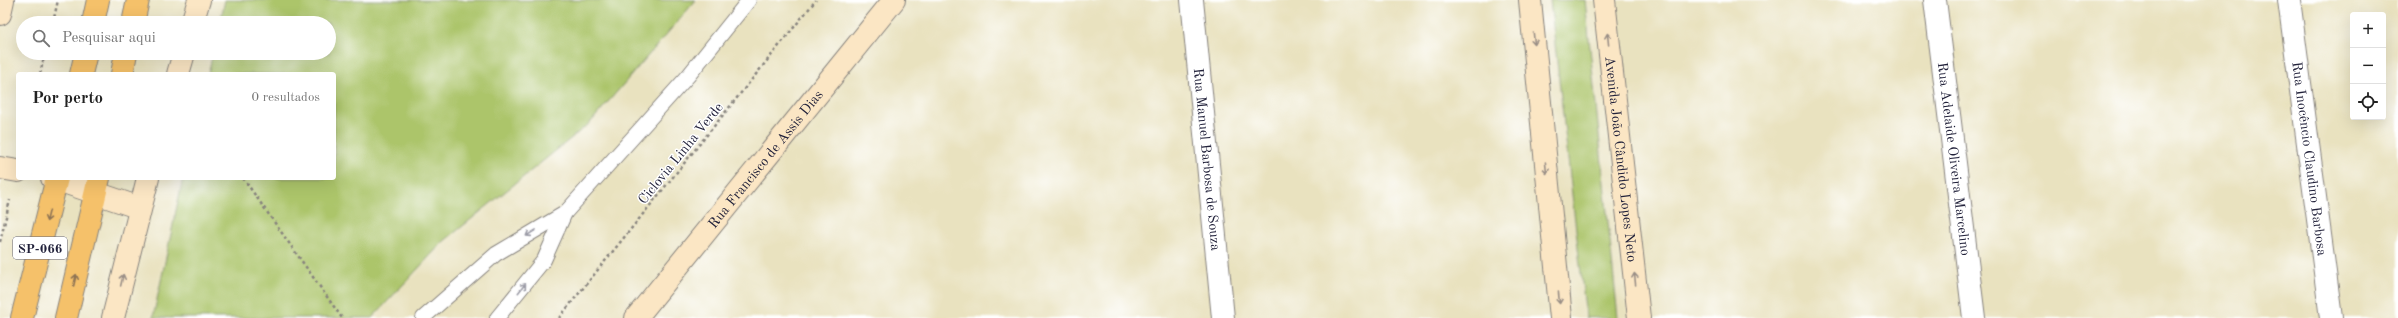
<!DOCTYPE html>
<html lang="pt">
<head>
<meta charset="utf-8">
<style>
  :root { --surface:#fff; --page:#f2f2f2; --text:#222; --muted:#767676; --line:#e0e0e0 }
  body { margin:0; font-family:"Old Standard TT",serif; background:var(--page); color:var(--text) }
  .controls { position:absolute; right:12px; top:12px; display:grid; overflow:hidden; border-radius:4px; box-shadow:0 4px 16px #0002 }
  .controls button { width:36px; height:36px; display:grid; place-items:center; padding:0; border:0; border-bottom:1px solid var(--line); background:var(--surface); color:var(--text); font:20px sans-serif }
  .list { margin:0; padding:0; list-style:none }
  h2 { display:flex; justify-content:space-between; align-items:center; height:52px; margin:0; padding:0 16px; font-size:17px }
  h2 small { font-size:13px; font-weight:400; color:var(--muted) }
  .icon { flex:none; width:22px; height:22px; fill:none; stroke:currentColor; stroke-width:2; stroke-linecap:round; stroke-linejoin:round }
  .map { position:relative; flex:none; width:2398px; height:318px; overflow:hidden }
  .search { position:absolute; background:var(--surface); box-shadow:0 4px 16px #0002; left:16px; top:16px; width:320px; height:44px; display:flex; align-items:center; gap:10px; box-sizing:border-box; padding:0 14px; border-radius:22px; color:var(--muted); font-size:15px }
  .panel { position:absolute; background:var(--surface); box-shadow:0 4px 16px #0002; left:16px; top:72px; width:320px; height:108px; border-radius:4px }
  .map>svg:first-child { display:block }
  .green { fill:#acc56a; stroke:#677452 }
  .lines { fill:none; stroke-linecap:round; stroke-linejoin:round }
  .lane-casing { stroke:#86827d; stroke-width:16 }
  .street-casing { stroke:#86827d; stroke-width:24 }
  .secondary-casing { stroke:#86827d; stroke-width:24 }
  .primary-casing { stroke:#86827d; stroke-width:24 }
  .path { stroke:#86827d; stroke-width:2.5; stroke-dasharray:3 3; stroke-linecap:butt }
  .lane { stroke:#fff; stroke-width:14 }
  .street { stroke:#fff; stroke-width:22 }
  .secondary { stroke:#fbe6c4; stroke-width:22 }
  .primary { stroke:#f5c16b; stroke-width:22 }
  .oneway { stroke:#998e86 }
  .oneway2 { stroke:#8c7253 }
  .oneway3 { stroke:#9c9ca7 }
  .labels { text-anchor:middle; stroke-width:3; stroke-linejoin:round; paint-order:stroke }
  .shield { fill:#fff; stroke:#646476; stroke-width:1 }
  .shield-label { font-size:13px; font-weight:bold; fill:#22223b }
  .street-label { font-size:14px; fill:#22223b; stroke:#fff }
</style>
</head>
<body>
<div class="map">
<svg width="2398" height="318" viewBox="0 0 2398 318">
  <rect width="100%" height="100%" fill="#fff"/>
  <filter id="ink" filterUnits="userSpaceOnUse"><feTurbulence type="fractalNoise" baseFrequency=".025" numOctaves="2"/><feDisplacementMap in="SourceGraphic" scale="8" xChannelSelector="R" yChannelSelector="G"/><feConvolveMatrix kernelMatrix="1 2 1 2 8 2 1 2 1" color-interpolation-filters="sRGB"/></filter>
  <filter id="wash" filterUnits="userSpaceOnUse"><feTurbulence type="fractalNoise" baseFrequency=".012" numOctaves="4" result="noise"/><feDisplacementMap in="SourceGraphic" scale="16" xChannelSelector="R" yChannelSelector="G"/><feGaussianBlur stdDeviation="0.9" result="paint"/><feColorMatrix in="noise" values="0 0 0 0 0 0 0 0 0 0 0 0 0 0 0 0 0 1.4 0 .05"/><feComposite in="paint" operator="in"/></filter>
  <g filter="url(#wash)">
    <rect width="100%" height="100%" fill="#e9e2bf"/>
    <!-- green -->
    <g class="green">
      <polygon points="225,0 696,0 590,123 443,242 372,318 153,318 183,178 334,178 334,74 208,74 213,53 329,53 329,23 220,23"/>
      <polygon points="1550,0 1585,0 1618,318 1586,318"/>
    </g>
  </g>
  <g filter="url(#ink)">
    <g class="lines">
      <!-- lane casing -->
      <g class="lane-casing">
        <g id="lane">
          <polyline points="423,318 496,254 565,213"/>
          <polyline points="497,318 544,260 565,213 688,76 749,0"/>
        </g>
      </g>
      <!-- street casing -->
      <g class="street-casing">
        <g id="street">
          <path id="s1" d="M 1192,0 L 1223,318"/>
          <path id="s2" d="M 1935,0 L 1974,318"/>
          <path id="s3" d="M 2289,0 L 2331,318"/>
        </g>
      </g>
      <!-- secondary casing -->
      <g class="secondary-casing">
        <g id="secondary">
          <polyline points="1530,0 1561,318"/>
          <path id="s4" d="M 1604,0 L 1639,318"/>
          <polyline points="0,14 3,0"/>
          <polyline points="192,23 199,0"/>
          <polyline points="178,74 184,53"/>
          <polyline points="0,168 18,171"/>
          <polyline points="52,178 140,208"/>
          <polyline points="113,318 148,178"/>
          <path id="s5" d="M 636,318 L 894,0"/>
        </g>
      </g>
      <!-- primary casing -->
      <g class="primary-casing">
        <g id="primary">
          <polyline points="93,23 98,0"/>
          <polyline points="133,23 138,0"/>
          <polyline points="81,74 86,53"/>
          <polyline points="122,74 126,53"/>
          <polyline points="22,318 57,178"/>
          <polyline points="66,318 99,178"/>
        </g>
      </g>
      <!-- path -->
      <g class="path">
        <polyline points="53,23 58,0"/>
        <polyline points="40,74 45,53"/>
        <polyline points="243,178 342,318"/>
        <polyline points="0,242 10,200"/>
        <polyline points="559,318 816,0"/>
      </g>
      <!-- lane -->
      <use href="#lane" class="lane"/>
      <!-- street -->
      <use href="#street" class="street"/>
      <!-- secondary -->
      <use href="#secondary" class="secondary"/>
      <!-- primary -->
      <use href="#primary" class="primary"/>
    </g>
    <!-- one-way arrows -->
    <defs><path id="oneway-shaft" d="M-6 0H5M1.5-3L5.5 0L1.5 3" fill="none" stroke-width="1.6" stroke-linecap="round" stroke-linejoin="round"/></defs>
    <g class="oneway">
      <use href="#oneway-shaft" transform="translate(1534 39) rotate(84)"/>
      <use href="#oneway-shaft" transform="translate(1608 39) rotate(-96)"/>
      <use href="#oneway-shaft" transform="translate(1546 168) rotate(84)"/>
      <use href="#oneway-shaft" transform="translate(1635 279) rotate(-96)"/>
      <use href="#oneway-shaft" transform="translate(122 280) rotate(-77)"/>
      <use href="#oneway-shaft" transform="translate(1559 298) rotate(84)"/>
    </g>
    <g class="oneway2">
      <use href="#oneway-shaft" transform="translate(48 216) rotate(104)"/>
      <use href="#oneway-shaft" transform="translate(75 280) rotate(-77)"/>
    </g>
    <g class="oneway3">
      <use href="#oneway-shaft" transform="translate(531 233) rotate(149)"/>
      <use href="#oneway-shaft" transform="translate(522 288) rotate(-51)"/>
    </g>
  </g>
  <g class="labels">
    <!-- shield labels -->
    <rect class="shield" x="13" y="237" width="54" height="22" rx="3"/>
    <g class="shield-label">
      <text x="40" y="253">SP-066</text>
    </g>
    <!-- street labels -->
    <g class="street-label">
      <text transform="translate(680 153) rotate(-51)" y="5">Ciclovia Linha Verde</text>
      <text dy="5" stroke="none"><textPath href="#s5" startOffset="205">Rua Francisco de Assis Dias</textPath></text>
      <text dy="5" stroke="none"><textPath href="#s1" startOffset="160">Rua Manuel Barbosa de Souza</textPath></text>
      <text dy="5" stroke="none"><textPath href="#s4" startOffset="160">Avenida João Cândido Lopes Neto</textPath></text>
      <text dy="5" stroke="none"><textPath href="#s2" startOffset="160">Rua Adelaide Oliveira Marcelino</textPath></text>
      <text dy="5" stroke="none"><textPath href="#s3" startOffset="160">Rua Inocêncio Claudino Barbosa</textPath></text>
    </g>
  </g>
</svg>
<div class="controls">
<button>+</button>
<button>−</button>
<button><svg class="icon" aria-label="locate" viewBox="0 0 24 24"><circle cx="12" cy="12" r="6"/><path d="M12 2v4M12 18v4M2 12h4M18 12h4"/></svg></button>
</div>
<div class="search"><svg class="icon" aria-label="search" viewBox="0 0 24 24"><circle cx="10" cy="10" r="6"/><path d="M15 15l6 6"/></svg>Pesquisar aqui</div>
<section class="panel">
<h2>Por perto<small>0 resultados</small></h2>
<ul class="list">
</ul>
</section>
</div>
</body>
</html>
